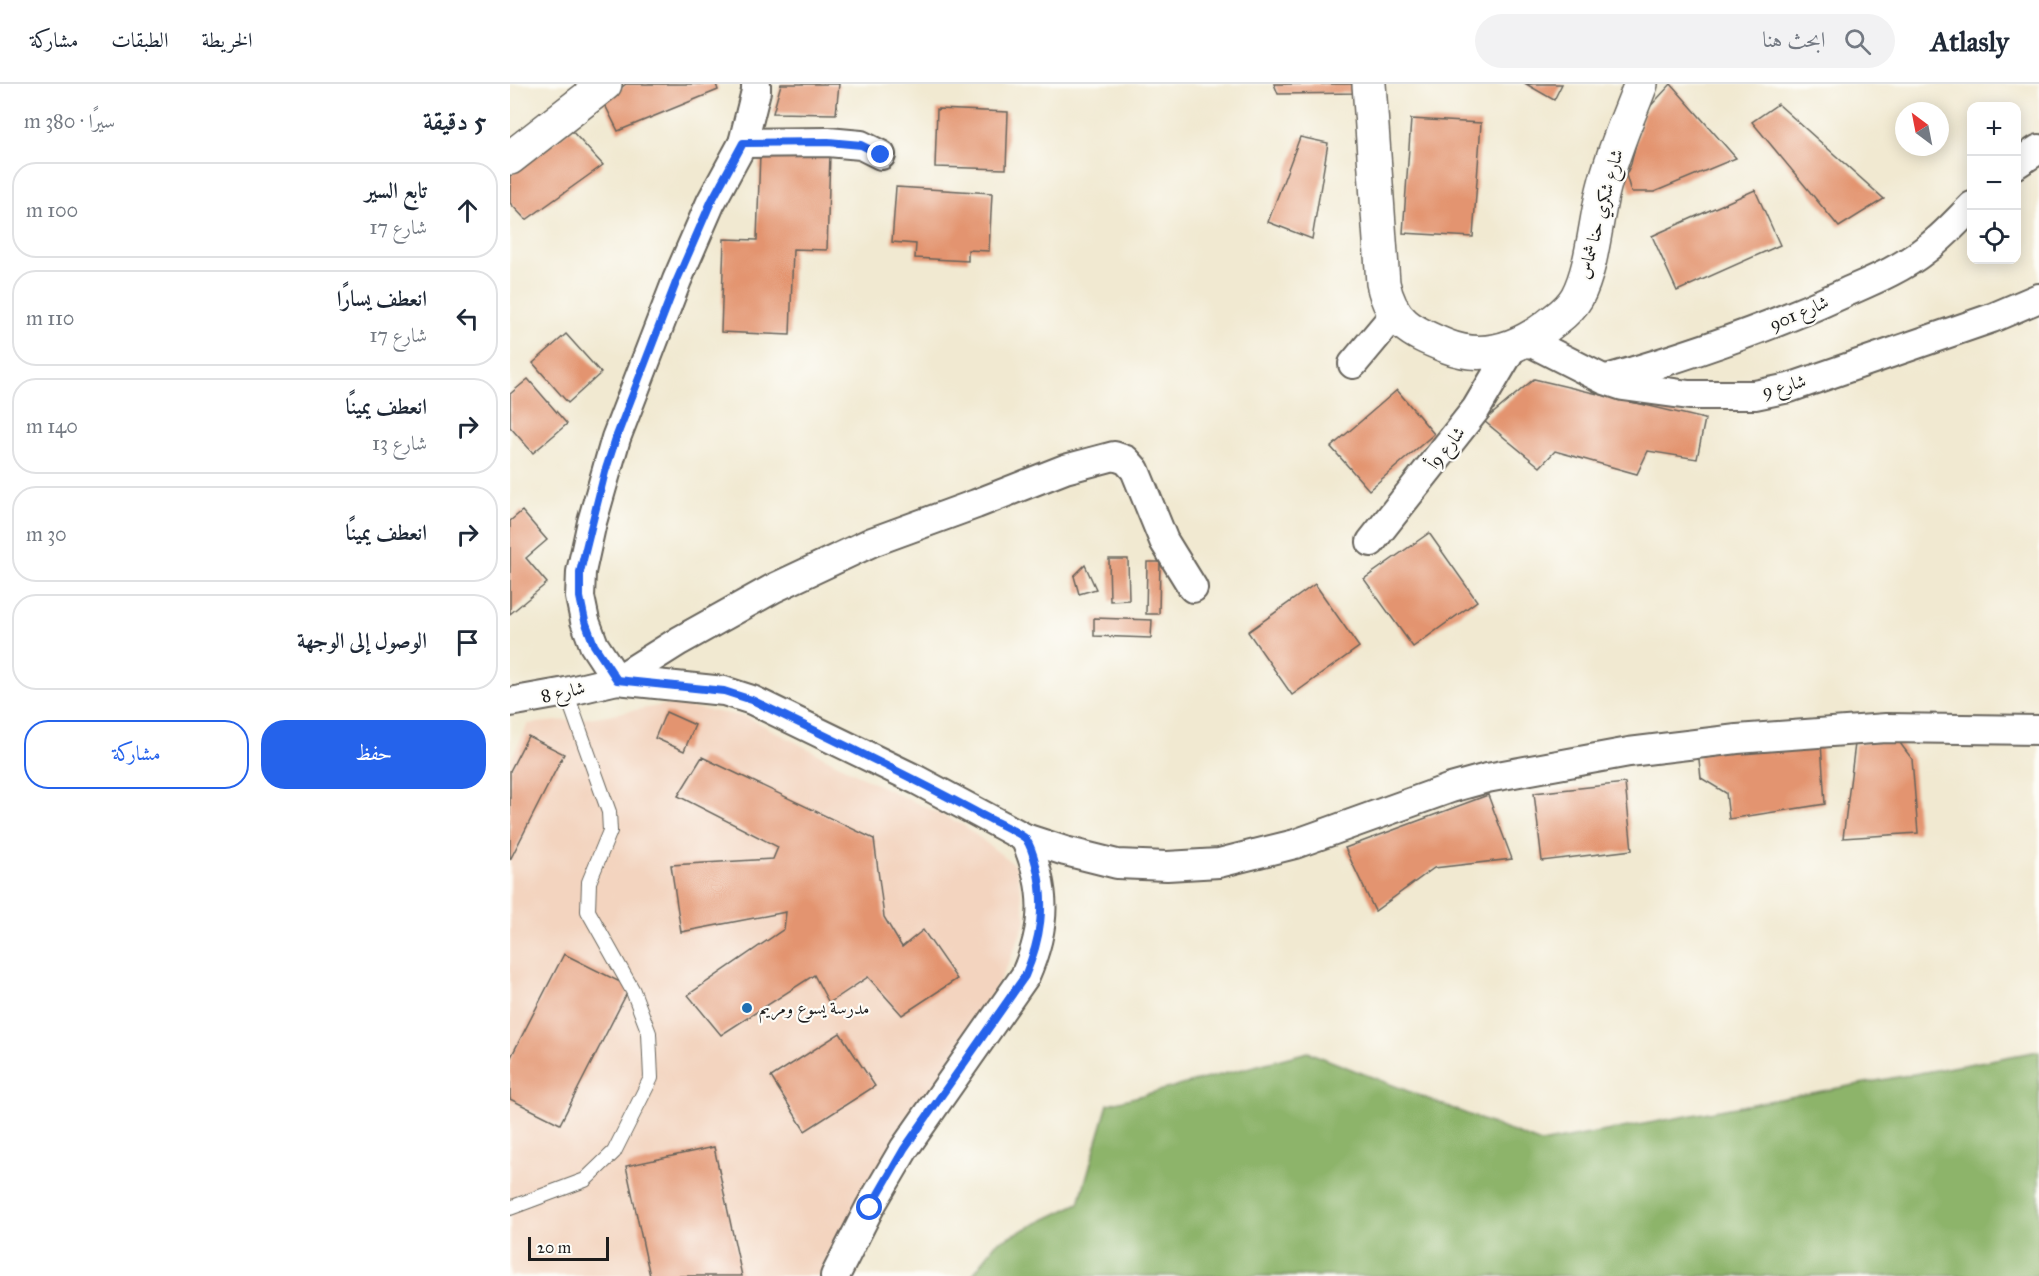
<!DOCTYPE html>
<html lang="ar">
<head>
<meta charset="utf-8">
<style>
  :root { --surface:#fff; --page:#f2f2f3; --text:#1f2937; --muted:#747a83; --line:#e0e1e3; --accent:#2563eb }
  body { margin:0; font-family:"IM FELL Great Primer",Amiri,serif; background:var(--page); color:var(--text); direction:rtl }
  .controls { position:absolute; right:18px; top:18px; display:grid; overflow:hidden; border-radius:12px; box-shadow:0 3px 15px #0003 }
  .controls button { width:54px; height:54px; display:grid; place-items:center; padding:0; border:0; border-bottom:2px solid var(--line); background:var(--surface); color:var(--text); font:30px sans-serif }
  .compass { position:absolute; left:1385px; top:18px; width:54px; height:54px; border-radius:50%; background:var(--surface); box-shadow:0 3px 15px #0003; rotate:328deg }
  .scale { position:absolute; left:18px; bottom:15px; width:81px; box-sizing:border-box; padding-left:6px; border:3px solid #1c1c1c; border-top:0; font-size:16px; line-height:21px; white-space:nowrap; color:#1c1c1c; -webkit-text-stroke:4px #fdfcf7; paint-order:stroke }
  .stop { position:absolute; width:18px; height:18px; margin:-14px; border:4px solid #2563eb; border-radius:50%; background:#fff }
  .stop.end { background:#2563eb; border-color:#fff; box-shadow:0 2px 6px #0008 }
  .list { margin:0; padding:0; list-style:none }
  h2 { display:flex; justify-content:space-between; align-items:center; height:78px; margin:0; padding:0 24px; font-size:26px }
  h2 small { font-size:20px; font-weight:400; color:var(--muted) }
  .list li { display:grid; grid-template-columns:39px 1fr auto; gap:18px; align-items:center; box-sizing:border-box; height:96px; margin:0 12px 12px; padding:0 12px; border:2px solid var(--line); border-radius:24px }
  .list b { display:block; font-size:22px; white-space:nowrap }
  .list p { margin:0; font-size:20px; white-space:nowrap; color:var(--muted) }
  .list em { font-size:20px; font-style:normal; color:var(--muted) }
  .actions { display:flex; gap:12px; padding:18px 24px }
  .actions a { flex:1; padding:14px 0; border:2px solid var(--accent); border-radius:24px; text-align:center; font-size:21px; color:var(--accent) }
  .actions .main { background:var(--accent); color:#fff }
  .icon { flex:none; width:33px; height:33px; fill:none; stroke:currentColor; stroke-width:2; stroke-linecap:round; stroke-linejoin:round }
  .map { position:relative; flex:none; width:1529px; height:1192px; overflow:hidden; direction:ltr }
  header { display:flex; align-items:center; gap:36px; box-sizing:border-box; height:84px; padding:0 30px; background:var(--surface); border-bottom:2px solid var(--line) }
  header strong { font-size:28px }
  nav { display:flex; gap:33px; margin-inline-start:auto; font-size:21px }
  .search { width:420px; height:54px; background:var(--page); display:flex; align-items:center; gap:15px; box-sizing:border-box; padding:0 21px; border-radius:33px; color:var(--muted); font-size:22px }
  main { display:flex }
  aside { flex:1; background:var(--surface) }
  .map>svg:first-child { display:block }
  .built { fill:#f3d4bf }
  .forest { fill:#8db46a; stroke:#546843; stroke-width:1.5 }
  .building { fill:#e3946f }
  .lines { fill:none; stroke-linecap:round; stroke-linejoin:round }
  .service-casing { stroke:#67645b; stroke-width:16 }
  .minor-casing { stroke:#67645b; stroke-width:32 }
  .tertiary-casing { stroke:#67645b; stroke-width:36 }
  .service { stroke:#fff; stroke-width:14 }
  .minor { stroke:#fff; stroke-width:28 }
  .tertiary { stroke:#fff; stroke-width:33 }
  .route { stroke:#2563eb; stroke-width:8 }
  .poi-dot { fill:#1f6fb2; stroke:#fdfcf7; stroke-width:2 }
  .labels { text-anchor:middle; stroke-width:4.5; stroke-linejoin:round; paint-order:stroke }
  .street-label { font-size:18px; fill:#1c1c1c; stroke:#fdfcf7 }
  .poi-label { font-size:18px; fill:#1c1c1c; stroke:#fdfcf7; text-anchor:start }
</style>
</head>
<body>
<header>
<strong>Atlasly</strong>
<div class="search"><svg class="icon" aria-label="search" viewBox="0 0 24 24"><circle cx="10" cy="10" r="6"/><path d="M15 15l6 6"/></svg>ابحث هنا</div>
<nav><a>الخريطة</a><a>الطبقات</a><a>مشاركة</a></nav>
</header>
<main>
<div class="map">
<svg width="1529" height="1192" viewBox="0 0 1529 1192">
  <rect width="100%" height="100%" fill="#fdfcf7"/>
  <filter id="ink" filterUnits="userSpaceOnUse"><feTurbulence type="fractalNoise" baseFrequency=".0167" numOctaves="2"/><feDisplacementMap in="SourceGraphic" scale="12" xChannelSelector="R" yChannelSelector="G"/><feConvolveMatrix kernelMatrix="1 2 1 2 8 2 1 2 1" color-interpolation-filters="sRGB"/></filter>
  <filter id="wash" filterUnits="userSpaceOnUse"><feTurbulence type="fractalNoise" baseFrequency=".008" numOctaves="4" result="noise"/><feDisplacementMap in="SourceGraphic" scale="24" xChannelSelector="R" yChannelSelector="G"/><feGaussianBlur stdDeviation="1.35" result="paint"/><feColorMatrix in="noise" values="0 0 0 0 0 0 0 0 0 0 0 0 0 0 0 0 0 1.4 0 .05"/><feComposite in="paint" operator="in"/></filter>
  <g filter="url(#wash)">
    <rect width="100%" height="100%" fill="#f1e9d1"/>
    <!-- built -->
    <polygon class="built" points="160,620 237,633 366,700 453,741 506,782 516,836 498,881 449,968 312,1192 0,1192 0,678 18,640 86,633"/>
    <!-- forest -->
    <polygon class="forest" points="1529,967 1529,1192 462,1192 486,1159 569,1119 598,1020 798,968 1031,1059"/>
    <g id="blocks">
      <!-- building -->
      <g class="building">
        <polygon points="116,0 206,0 208,6 108,47 93,17"/>
        <polygon points="271,0 329,0 326,30 263,29"/>
        <polygon points="764,0 848,0 849,9 768,10"/>
        <polygon points="1016,0 1052,0 1044,16"/>
        <polygon points="1161,0 1226,74 1144,108 1121,108 1116,91 1121,80 1133,30"/>
        <polygon points="1268,20 1374,115 1329,143 1242,38"/>
        <polygon points="427,25 498,28 496,85 425,83"/>
        <polygon points="901,35 971,39 963,153 893,149"/>
        <polygon points="60,45 93,81 16,136 0,119 0,91"/>
        <polygon points="790,53 818,59 802,155 758,138"/>
        <polygon points="250,68 320,70 317,166 283,165 280,251 211,248 214,155 247,156"/>
        <polygon points="386,103 482,109 479,167 458,166 458,177 405,174 406,160 382,158"/>
        <polygon points="1245,106 1270,161 1167,207 1142,152"/>
        <polygon points="56,250 91,289 58,319 23,279"/>
        <polygon points="18,295 57,340 23,369 0,343 0,310"/>
        <polygon points="1024,295 1195,335 1187,375 1138,367 1127,390 1045,367 1030,383 974,337"/>
        <polygon points="887,306 924,350 859,406 821,363"/>
        <polygon points="12,427 37,456 16,474 37,499 0,530 0,437"/>
        <polygon points="919,449 967,517 903,563 854,495"/>
        <polygon points="599,475 618,475 619,516 600,517"/>
        <polygon points="637,478 650,478 649,530 636,530"/>
        <polygon points="575,481 586,505 569,510 564,492"/>
        <polygon points="805,500 849,563 782,611 738,548"/>
        <polygon points="584,534 642,536 641,554 584,552"/>
        <polygon points="156,628 185,641 174,667 145,654"/>
        <polygon points="18,652 54,670 0,776 0,687"/>
        <polygon points="1387,655 1402,675 1408,749 1333,754 1345,660"/>
        <polygon points="1311,659 1315,720 1219,735 1216,709 1191,694 1188,666"/>
        <polygon points="192,673 364,755 374,833 392,863 413,846 447,895 392,931 358,893 319,919 304,891 211,951 178,911 274,845 276,828 171,848 161,781 263,775 268,763 168,712"/>
        <polygon points="1115,699 1122,766 1032,777 1024,709"/>
        <polygon points="978,711 1002,775 924,784 865,827 835,764"/>
        <polygon points="54,870 120,903 50,1040 0,1015 0,975"/>
        <polygon points="330,949 365,1002 295,1047 261,993"/>
        <polygon points="204,1063 232,1192 140,1192 116,1082"/>
      </g>
    </g>
  </g>
  <g filter="url(#ink)">
    <use href="#blocks" fill-opacity="0" stroke="#67645b" stroke-width="1.5"/>
    <g class="lines">
      <!-- service casing -->
      <g class="service-casing">
        <polyline id="service" points="0,1124 75,1096 104,1068 141,994 139,949 123,907 78,827 79,798 100,747 99,728 56,608"/>
      </g>
      <!-- minor casing -->
      <g class="minor-casing">
        <g id="minor">
          <polyline points="233,59 318,58 351,61 371,71"/>
          <polyline points="1506,80 1529,65"/>
          <polyline points="1016,256 1095,296 1113,302 1179,311 1245,311 1279,304 1482,234 1529,214"/>
          <polyline points="843,280 884,231"/>
          <path d="M 1097,295 C 1177,272 1254,246 1330,211 C 1359,198 1390,186 1415,166 C 1432,154 1447,137 1462,122"/>
          <polyline points="861,458 966,325 1002,264"/>
          <polyline points="107,596 214,607 242,616 407,696 515,754 555,767 607,780 657,782 709,779 785,760 941,704 977,694 1119,668 1227,655 1376,644 1529,646"/>
          <polyline points="107,596 84,561 75,537 70,513 71,488 82,438 106,354 167,196 201,118 233,59 246,7 246,0"/>
          <polyline points="0,618 56,608 107,596 169,557 264,504 362,458 466,420 555,385 604,372 616,376 625,386 654,457 683,504"/>
          <path d="M 325,1192 L 360,1123 L 394,1065 L 515,892 C 537,841 537,806 515,754"/>
        </g>
      </g>
      <!-- tertiary casing -->
      <g class="tertiary-casing">
        <g id="tertiary">
          <path d="M 859,0 L 873,199 C 881,238 901,248 936,262 C 976,278 1014,262 1045,236 C 1053,230 1062,222 1067,213 C 1083,183 1085,137 1094,103 C 1103,67 1118,34 1131,0"/>
          <polyline points="0,74 95,0"/>
        </g>
      </g>
      <!-- service -->
      <use href="#service" class="service"/>
      <!-- minor -->
      <use href="#minor" class="minor"/>
      <!-- tertiary -->
      <use href="#tertiary" class="tertiary"/>
    </g>
  </g>
  <g class="lines" filter="url(#ink)">
    <!-- route -->
    <path class="route" d="M 360,1124 L 394,1065 L 515,892 C 531,855 536,820 526,781 C 524,773 520,761 516,755 C 511,749 477,734 468,729 C 394,689 318,653 242,616 L 214,607 L 107,596 L 84,561 L 75,537 L 70,513 L 70,488 L 95,388 L 106,354 L 167,196 L 201,118 L 233,59 L 318,58 L 351,61 L 371,71"/>
  </g>
  <!-- markers -->
  <circle class="poi-dot" cx="237" cy="924" r="6"/>
  <g class="labels">
    <!-- street labels -->
    <g class="street-label">
      <text transform="translate(1090 130) rotate(-75)" y="6">شارع شكري حنا شماس</text>
      <text transform="translate(1289 229) rotate(-23)" y="6">شارع 901</text>
      <text transform="translate(1274 302) rotate(-15)" y="6">شارع 9</text>
      <text transform="translate(936 364) rotate(-52)" y="6">شارع 9أ</text>
      <text transform="translate(53 608) rotate(-12)" y="6">شارع 8</text>
    </g>
    <!-- poi labels -->
    <g class="poi-label">
      <text x="249" y="930">مدرسة يسوع ومريم</text>
    </g>
  </g>
</svg>
<div class="controls">
<button>+</button>
<button>−</button>
<button><svg class="icon" aria-label="locate" viewBox="0 0 24 24"><circle cx="12" cy="12" r="6"/><path d="M12 2v4M12 18v4M2 12h4M18 12h4"/></svg></button>
</div>
<svg class="compass" viewBox="-18 -18 36 36"><path d="M0-13l5 13h-10z" fill="#e53935"/><path d="M0 13l5-13h-10z" fill="#747a83"/></svg>
<div class="scale">20 m</div>
<div class="stop" style="left:360px;top:1124px"></div>
<div class="stop end" style="left:371px;top:71px"></div>
</div>
<aside>
<h2>5 دقيقة<small>سيرًا · 380 m</small></h2>
<ul class="list">
<li><svg class="icon" aria-label="ahead" viewBox="0 0 24 24"><path d="M12 20V5M6 11l6-6 6 6"/></svg><div><b>تابع السير</b><p>شارع 17</p></div><em>100 m</em></li>
<li><svg class="icon" aria-label="left" viewBox="0 0 24 24"><path d="M17 20v-9H6M10 6l-5 5 5 5"/></svg><div><b>انعطف يسارًا</b><p>شارع 17</p></div><em>110 m</em></li>
<li><svg class="icon" aria-label="right" viewBox="0 0 24 24"><path d="M7 20v-9h11M14 6l5 5-5 5"/></svg><div><b>انعطف يمينًا</b><p>شارع 13</p></div><em>140 m</em></li>
<li><svg class="icon" aria-label="right" viewBox="0 0 24 24"><path d="M7 20v-9h11M14 6l5 5-5 5"/></svg><div><b>انعطف يمينًا</b></div><em>30 m</em></li>
<li><svg class="icon" aria-label="arrive" viewBox="0 0 24 24"><path d="M6 21V4h12l-3 4 3 4H6"/></svg><div><b>الوصول إلى الوجهة</b></div></li>
</ul>
<div class="actions"><a class="main">حفظ</a><a>مشاركة</a></div>
</aside>
</main>
</body>
</html>
